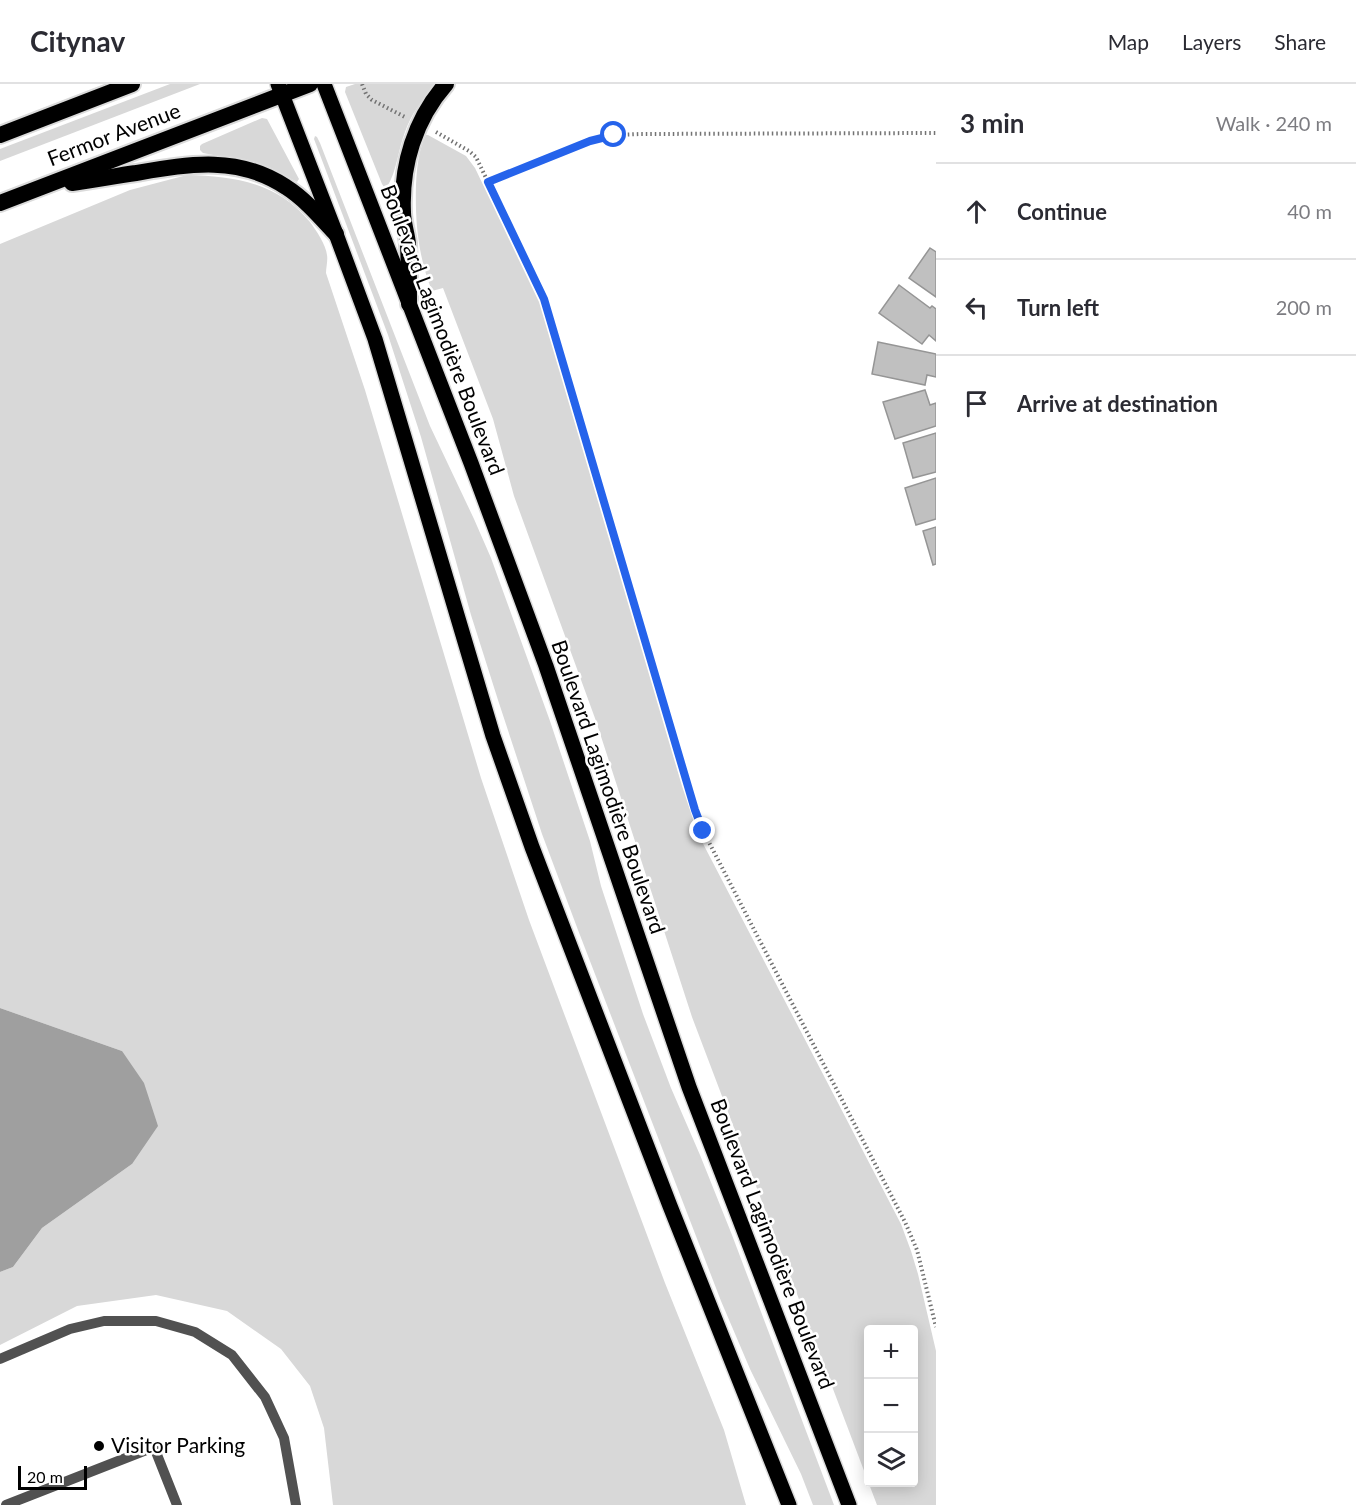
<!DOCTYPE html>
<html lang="en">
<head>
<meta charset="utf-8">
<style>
  :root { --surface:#fff; --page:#f7f7f7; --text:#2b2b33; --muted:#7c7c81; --line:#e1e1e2 }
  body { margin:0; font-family:Lato,sans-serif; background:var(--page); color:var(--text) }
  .controls { position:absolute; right:18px; bottom:18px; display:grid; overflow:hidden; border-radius:6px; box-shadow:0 3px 15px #0003 }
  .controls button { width:54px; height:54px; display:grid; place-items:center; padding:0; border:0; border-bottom:2px solid var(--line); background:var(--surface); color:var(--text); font:30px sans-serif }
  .scale { position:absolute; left:18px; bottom:15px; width:69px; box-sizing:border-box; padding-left:6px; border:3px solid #000; border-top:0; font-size:16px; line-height:21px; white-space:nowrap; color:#000; -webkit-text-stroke:4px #fff; paint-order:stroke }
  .stop { position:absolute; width:18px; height:18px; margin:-14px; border:4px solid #2563eb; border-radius:50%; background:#fff }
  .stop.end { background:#2563eb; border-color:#fff; box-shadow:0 2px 6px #0008 }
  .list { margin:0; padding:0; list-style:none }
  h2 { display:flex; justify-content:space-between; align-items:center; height:78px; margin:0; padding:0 24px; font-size:26px }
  h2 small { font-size:20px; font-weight:400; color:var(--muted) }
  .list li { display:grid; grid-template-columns:39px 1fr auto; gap:18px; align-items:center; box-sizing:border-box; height:96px; padding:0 24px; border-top:2px solid var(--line) }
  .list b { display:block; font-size:22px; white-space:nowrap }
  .list em { font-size:20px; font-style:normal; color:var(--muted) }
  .icon { flex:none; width:33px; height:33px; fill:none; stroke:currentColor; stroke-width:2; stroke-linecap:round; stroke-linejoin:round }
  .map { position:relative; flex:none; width:936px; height:1421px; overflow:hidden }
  header { display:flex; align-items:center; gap:36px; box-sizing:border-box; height:84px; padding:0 30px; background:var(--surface); border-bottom:2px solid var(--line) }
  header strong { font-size:28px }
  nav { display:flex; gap:33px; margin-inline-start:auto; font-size:21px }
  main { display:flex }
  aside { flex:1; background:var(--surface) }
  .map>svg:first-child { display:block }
  .green { fill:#d8d8d8; fill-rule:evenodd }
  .water { fill:#9f9f9f }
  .building { fill:#c0c0c0; stroke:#959595; stroke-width:1.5 }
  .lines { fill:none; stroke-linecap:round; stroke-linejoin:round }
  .primary-casing { stroke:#dbdbdb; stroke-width:18 }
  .trunk-casing { stroke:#dbdbdb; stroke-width:20 }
  .path { stroke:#737373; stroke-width:4; stroke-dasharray:1.5 3; stroke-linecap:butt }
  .service { stroke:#515151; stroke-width:10 }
  .primary { stroke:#000; stroke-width:15 }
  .trunk { stroke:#000; stroke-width:16 }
  .route { stroke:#2563eb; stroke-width:8 }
  .poi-dot { fill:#000; stroke:#fff; stroke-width:2 }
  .labels { text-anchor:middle; stroke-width:5; stroke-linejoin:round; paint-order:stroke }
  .street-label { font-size:21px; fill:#000; stroke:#fff }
  .poi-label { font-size:21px; fill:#000; stroke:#fff; text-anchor:start }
</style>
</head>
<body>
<header>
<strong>Citynav</strong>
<nav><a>Map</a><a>Layers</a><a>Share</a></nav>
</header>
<main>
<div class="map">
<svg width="936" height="1421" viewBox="0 0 936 1421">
  <rect width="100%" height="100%" fill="#fff"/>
  <!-- green -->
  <g class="green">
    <polygon points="170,0 200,0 0,77 0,65"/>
    <path d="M 355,0 L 435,0 C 423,15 411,30 405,48 C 398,66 397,87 387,103 L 384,103 L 382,100 L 345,8 L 346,3 Z"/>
    <polygon points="262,34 267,35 299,95 297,98 271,84 255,79 203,69 200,66 200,62 202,60"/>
    <path d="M 426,51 L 428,51 L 466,72 L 475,84 L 539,218 L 682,702 L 698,750 L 901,1140 L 911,1167 L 918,1190 L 936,1267 L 936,1421 L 877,1421 L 692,933 L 596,637 L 514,412 L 493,335 L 443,204 L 432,207 C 418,172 415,138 416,101 C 417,84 418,67 426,51 ZM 868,1246 L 914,1246 L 914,1398 L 868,1398 Z"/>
    <polygon points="315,52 317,53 320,59 430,342 474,435 491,474 550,637 590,757 601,802 643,930 671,1004 700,1071 732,1151 834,1421 813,1421 801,1390 750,1285 721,1217 578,846 542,750 498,616 471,531 421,353 388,251 314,55"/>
    <path d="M 187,91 C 235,92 278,99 310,138 C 316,146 326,161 327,171 C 328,176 326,184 326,189 L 365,306 L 481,694 L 529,836 L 665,1199 L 724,1346 L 746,1421 L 333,1421 L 324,1344 L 310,1302 L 281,1265 L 227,1227 L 156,1211 L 77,1222 L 0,1261 L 0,1188 L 13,1183 L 42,1144 L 132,1080 L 122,967 L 0,924 L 0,160 L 130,106 Z"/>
  </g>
  <!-- water -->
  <polygon class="water" points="0,924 122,967 144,999 158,1042 132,1080 42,1144 13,1183 0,1188"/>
  <!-- building -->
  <g class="building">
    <polygon points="930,164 936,168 936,213 909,194"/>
    <polygon points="899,201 930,224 932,222 936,225 936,257 929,251 922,260 879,229"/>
    <polygon points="878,258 936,270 936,293 927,291 925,301 872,290"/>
    <polygon points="925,306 930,321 936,319 936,342 895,355 883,318"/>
    <polygon points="936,349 936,388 913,394 903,359"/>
    <polygon points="936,394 936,435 916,441 905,404"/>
    <polygon points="936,443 936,480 933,481 923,447"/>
  </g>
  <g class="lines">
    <!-- primary casing -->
    <g class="primary-casing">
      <g id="primary">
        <polyline points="278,0 336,150 375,255 493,652 532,763 670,1122 789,1421"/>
        <polyline points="324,0 471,379 546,582 689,1003 849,1421"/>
      </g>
    </g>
    <!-- trunk casing -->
    <g class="trunk-casing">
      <g id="trunk">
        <polyline points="0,51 132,0"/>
        <path d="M 72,99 C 94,96 115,92 136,89 C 189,80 238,71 286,103 C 305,115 321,134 336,150"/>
        <polyline points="0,119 310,0"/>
        <path d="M 409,220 C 409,200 409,180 408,160 C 407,149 403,139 403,128 C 401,81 415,35 446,0"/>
      </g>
    </g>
    <!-- path -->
    <g class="path">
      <polyline points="362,0 366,10 372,16 405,33"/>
      <polyline points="436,48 469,67 476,73 544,215 695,726 703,747 714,768 905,1138 917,1166 936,1243"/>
      <polyline points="488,98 590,57 613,51 641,50 936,49"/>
    </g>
    <!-- service -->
    <g class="service">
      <polyline points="0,1275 70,1245 104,1237 156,1237 195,1248 232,1271 265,1313 284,1354 296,1421"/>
      <polyline points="6,1421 154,1363 177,1421"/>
    </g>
    <!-- primary -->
    <use href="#primary" class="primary"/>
    <!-- trunk -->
    <use href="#trunk" class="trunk"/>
  </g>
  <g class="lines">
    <!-- route -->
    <polyline class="route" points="614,51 590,57 488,98 544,215 695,726 703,747"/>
  </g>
  <!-- markers -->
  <circle class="poi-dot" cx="99" cy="1362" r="6"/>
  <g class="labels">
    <!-- street labels -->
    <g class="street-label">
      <text transform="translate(114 51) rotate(-21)" y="7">Fermor Avenue</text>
      <text transform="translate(442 246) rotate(69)" y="7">Boulevard Lagimodière Boulevard</text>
      <text transform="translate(608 703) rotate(71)" y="7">Boulevard Lagimodière Boulevard</text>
      <text transform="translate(772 1160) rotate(69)" y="7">Boulevard Lagimodière Boulevard</text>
    </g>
    <!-- poi labels -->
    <g class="poi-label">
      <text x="111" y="1369">Visitor Parking</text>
    </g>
  </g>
</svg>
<div class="controls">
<button>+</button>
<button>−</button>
<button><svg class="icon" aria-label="layers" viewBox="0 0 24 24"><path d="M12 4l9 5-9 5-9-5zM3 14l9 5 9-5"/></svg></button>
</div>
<div class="scale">20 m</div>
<div class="stop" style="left:614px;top:51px"></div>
<div class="stop end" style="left:703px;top:747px"></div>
</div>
<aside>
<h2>3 min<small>Walk · 240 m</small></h2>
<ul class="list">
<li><svg class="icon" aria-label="ahead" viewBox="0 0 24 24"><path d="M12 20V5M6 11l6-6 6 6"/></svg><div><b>Continue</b></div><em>40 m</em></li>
<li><svg class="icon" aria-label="left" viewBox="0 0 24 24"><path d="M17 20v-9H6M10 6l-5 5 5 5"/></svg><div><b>Turn left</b></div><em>200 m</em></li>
<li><svg class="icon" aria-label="arrive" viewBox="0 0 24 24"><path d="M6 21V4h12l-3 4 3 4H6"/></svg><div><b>Arrive at destination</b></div></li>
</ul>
</aside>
</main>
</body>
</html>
